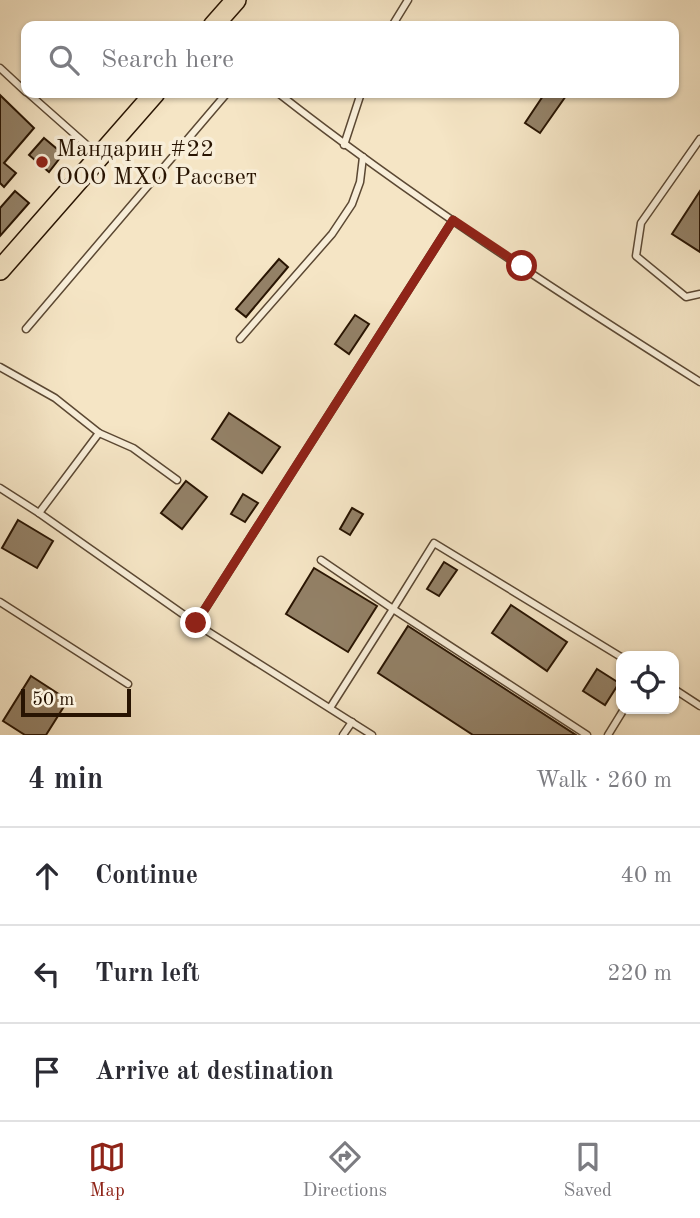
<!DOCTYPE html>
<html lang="en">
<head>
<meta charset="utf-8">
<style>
  :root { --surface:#fff; --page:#f7f7f7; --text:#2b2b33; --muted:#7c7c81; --line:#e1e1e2; --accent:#8f2418 }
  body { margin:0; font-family:"Old Standard TT",serif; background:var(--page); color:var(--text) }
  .controls { position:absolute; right:21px; bottom:21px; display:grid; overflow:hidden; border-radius:14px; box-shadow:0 2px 5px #0004 }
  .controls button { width:63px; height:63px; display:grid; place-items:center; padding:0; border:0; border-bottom:2px solid var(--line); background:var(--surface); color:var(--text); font:35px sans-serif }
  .scale { position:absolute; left:21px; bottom:18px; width:110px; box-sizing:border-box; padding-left:7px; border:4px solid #281402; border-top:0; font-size:19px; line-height:24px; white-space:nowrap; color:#281402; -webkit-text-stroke:5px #f8eed9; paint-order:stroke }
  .stop { position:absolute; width:21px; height:21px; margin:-16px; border:5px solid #8f2418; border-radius:50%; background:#fff }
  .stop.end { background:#8f2418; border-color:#fff; box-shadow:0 2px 7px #0008 }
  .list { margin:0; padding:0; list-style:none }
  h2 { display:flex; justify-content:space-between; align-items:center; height:91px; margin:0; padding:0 28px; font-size:30px }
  h2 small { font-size:23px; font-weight:400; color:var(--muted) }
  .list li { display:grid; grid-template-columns:46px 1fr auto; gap:21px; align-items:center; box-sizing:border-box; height:98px; padding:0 28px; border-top:2px solid var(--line) }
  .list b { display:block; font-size:26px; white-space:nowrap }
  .list em { font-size:23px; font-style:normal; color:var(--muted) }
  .icon { flex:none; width:38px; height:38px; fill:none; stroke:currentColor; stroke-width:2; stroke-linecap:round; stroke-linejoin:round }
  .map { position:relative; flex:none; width:700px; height:735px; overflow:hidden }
  .search { position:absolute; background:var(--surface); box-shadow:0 2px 5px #0004; left:21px; right:21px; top:21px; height:77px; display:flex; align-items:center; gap:18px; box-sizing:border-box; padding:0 24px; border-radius:14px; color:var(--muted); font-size:26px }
  .sheet { height:385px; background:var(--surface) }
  nav { display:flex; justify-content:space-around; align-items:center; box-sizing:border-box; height:98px; border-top:2px solid var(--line); background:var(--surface); font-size:19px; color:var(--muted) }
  nav a { display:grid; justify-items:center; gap:4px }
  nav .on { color:var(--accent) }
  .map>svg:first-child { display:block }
  .building { fill:#938167; stroke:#281402; stroke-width:2 }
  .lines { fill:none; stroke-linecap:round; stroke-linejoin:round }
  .lane-casing { stroke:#5b4833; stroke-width:9 }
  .primary-casing { stroke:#281402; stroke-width:22 }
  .lane { stroke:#f8eed9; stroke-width:6 }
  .primary { stroke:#f5e5c5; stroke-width:19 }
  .route { stroke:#8f2418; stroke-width:9 }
  .poi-dot { fill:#8f2418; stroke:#f8eed9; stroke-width:2.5 }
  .labels { text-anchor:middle; stroke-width:7; stroke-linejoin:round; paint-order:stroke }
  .poi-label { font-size:24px; fill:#281402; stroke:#f8eed9; text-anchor:start }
</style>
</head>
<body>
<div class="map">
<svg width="700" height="735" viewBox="0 0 700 735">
  <rect width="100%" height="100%" fill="#f5e5c5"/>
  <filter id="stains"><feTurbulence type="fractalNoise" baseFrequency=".00286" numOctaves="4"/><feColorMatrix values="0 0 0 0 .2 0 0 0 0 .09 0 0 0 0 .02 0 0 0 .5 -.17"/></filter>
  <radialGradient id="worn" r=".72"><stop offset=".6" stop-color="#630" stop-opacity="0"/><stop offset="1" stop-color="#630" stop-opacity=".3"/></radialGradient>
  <!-- building -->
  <g class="building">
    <polygon points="545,93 568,93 540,133 525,123"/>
    <polygon points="0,95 34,128 4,163 16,173 4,187 0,183"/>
    <polygon points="44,138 63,154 49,172 29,155"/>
    <polygon points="15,191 29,203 0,236 0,208"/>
    <polygon points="700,191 700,252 672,234"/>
    <polygon points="279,259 288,267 246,317 236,309"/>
    <polygon points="355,315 369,324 349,354 335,344"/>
    <polygon points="229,413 280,447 262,473 212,439"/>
    <polygon points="186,481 207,497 182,529 161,513"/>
    <polygon points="243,494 258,503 245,522 231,514"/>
    <polygon points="352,508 363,514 350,535 340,529"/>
    <polygon points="18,520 53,541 37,568 2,548"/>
    <polygon points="444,562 457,570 439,596 427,589"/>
    <polygon points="314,568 377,606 348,652 286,614"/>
    <polygon points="511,605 567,642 547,671 492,633"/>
    <polygon points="408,626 576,735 473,735 378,673"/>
    <polygon points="597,669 619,683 605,705 583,691"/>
    <polygon points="31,676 68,700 46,735 25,735 3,721"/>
  </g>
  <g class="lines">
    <!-- lane casing -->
    <g class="lane-casing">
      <g id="lane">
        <polyline points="392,26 408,0"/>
        <polyline points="0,68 26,92"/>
        <polyline points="28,93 97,154"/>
        <path d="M 278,93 C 412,198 556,291 700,382"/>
        <polyline points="700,139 641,223 636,256 686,297 700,294"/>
        <polyline points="344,145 361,93"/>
        <polyline points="26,329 227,93"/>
        <polyline points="240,339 332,234 352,204 360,182 363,157"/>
        <polyline points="0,367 55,398 99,433 133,448 177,480"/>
        <polyline points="0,488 39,513 204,629 372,735"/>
        <polyline points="39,513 99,433"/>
        <polyline points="321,560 393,609 587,735"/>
        <polyline points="0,602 128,684"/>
        <polyline points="196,623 453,220"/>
        <polyline points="674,689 700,706"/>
        <polyline points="330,708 393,609 434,543 621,657"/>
        <polyline points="343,735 352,722"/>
        <polyline points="608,735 624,709"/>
      </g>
    </g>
    <!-- primary casing -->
    <g class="primary-casing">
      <g id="primary">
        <polyline points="213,26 236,0"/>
        <polyline points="0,270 155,93"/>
      </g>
    </g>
    <!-- lane -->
    <use href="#lane" class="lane"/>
    <!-- primary -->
    <use href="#primary" class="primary"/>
  </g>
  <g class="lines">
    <!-- route -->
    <polyline class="route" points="196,623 453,220 522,266"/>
  </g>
  <!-- markers -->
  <circle class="poi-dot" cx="42" cy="162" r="7"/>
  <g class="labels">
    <!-- poi labels -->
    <g class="poi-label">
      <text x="56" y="156">Мандарин #22<tspan x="56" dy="28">ООО МХО Рассвет</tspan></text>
    </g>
  </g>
  <rect width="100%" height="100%" filter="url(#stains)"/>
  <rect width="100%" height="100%" fill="url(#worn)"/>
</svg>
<div class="controls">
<button><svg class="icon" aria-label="locate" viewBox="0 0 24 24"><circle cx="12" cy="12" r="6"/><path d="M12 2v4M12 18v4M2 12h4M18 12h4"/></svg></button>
</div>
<div class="scale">50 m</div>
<div class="stop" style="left:522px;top:266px"></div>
<div class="stop end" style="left:196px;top:623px"></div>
<div class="search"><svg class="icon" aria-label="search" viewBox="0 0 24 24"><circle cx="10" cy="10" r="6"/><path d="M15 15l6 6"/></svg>Search here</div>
</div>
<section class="sheet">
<h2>4 min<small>Walk · 260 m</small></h2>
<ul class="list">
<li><svg class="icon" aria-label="ahead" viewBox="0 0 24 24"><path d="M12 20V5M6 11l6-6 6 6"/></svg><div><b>Continue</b></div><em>40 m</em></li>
<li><svg class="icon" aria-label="left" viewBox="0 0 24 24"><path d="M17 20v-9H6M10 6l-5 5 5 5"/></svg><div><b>Turn left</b></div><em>220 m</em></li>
<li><svg class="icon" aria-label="arrive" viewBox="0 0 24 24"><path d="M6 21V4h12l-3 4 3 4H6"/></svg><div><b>Arrive at destination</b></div></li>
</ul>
</section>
<nav>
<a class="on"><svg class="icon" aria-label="map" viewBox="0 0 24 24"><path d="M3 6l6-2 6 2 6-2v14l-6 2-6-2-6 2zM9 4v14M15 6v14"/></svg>Map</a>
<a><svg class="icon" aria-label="directions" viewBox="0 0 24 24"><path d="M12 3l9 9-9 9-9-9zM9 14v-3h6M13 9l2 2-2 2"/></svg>Directions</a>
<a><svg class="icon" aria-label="saved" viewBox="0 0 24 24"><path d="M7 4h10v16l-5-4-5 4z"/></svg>Saved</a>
</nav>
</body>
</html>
